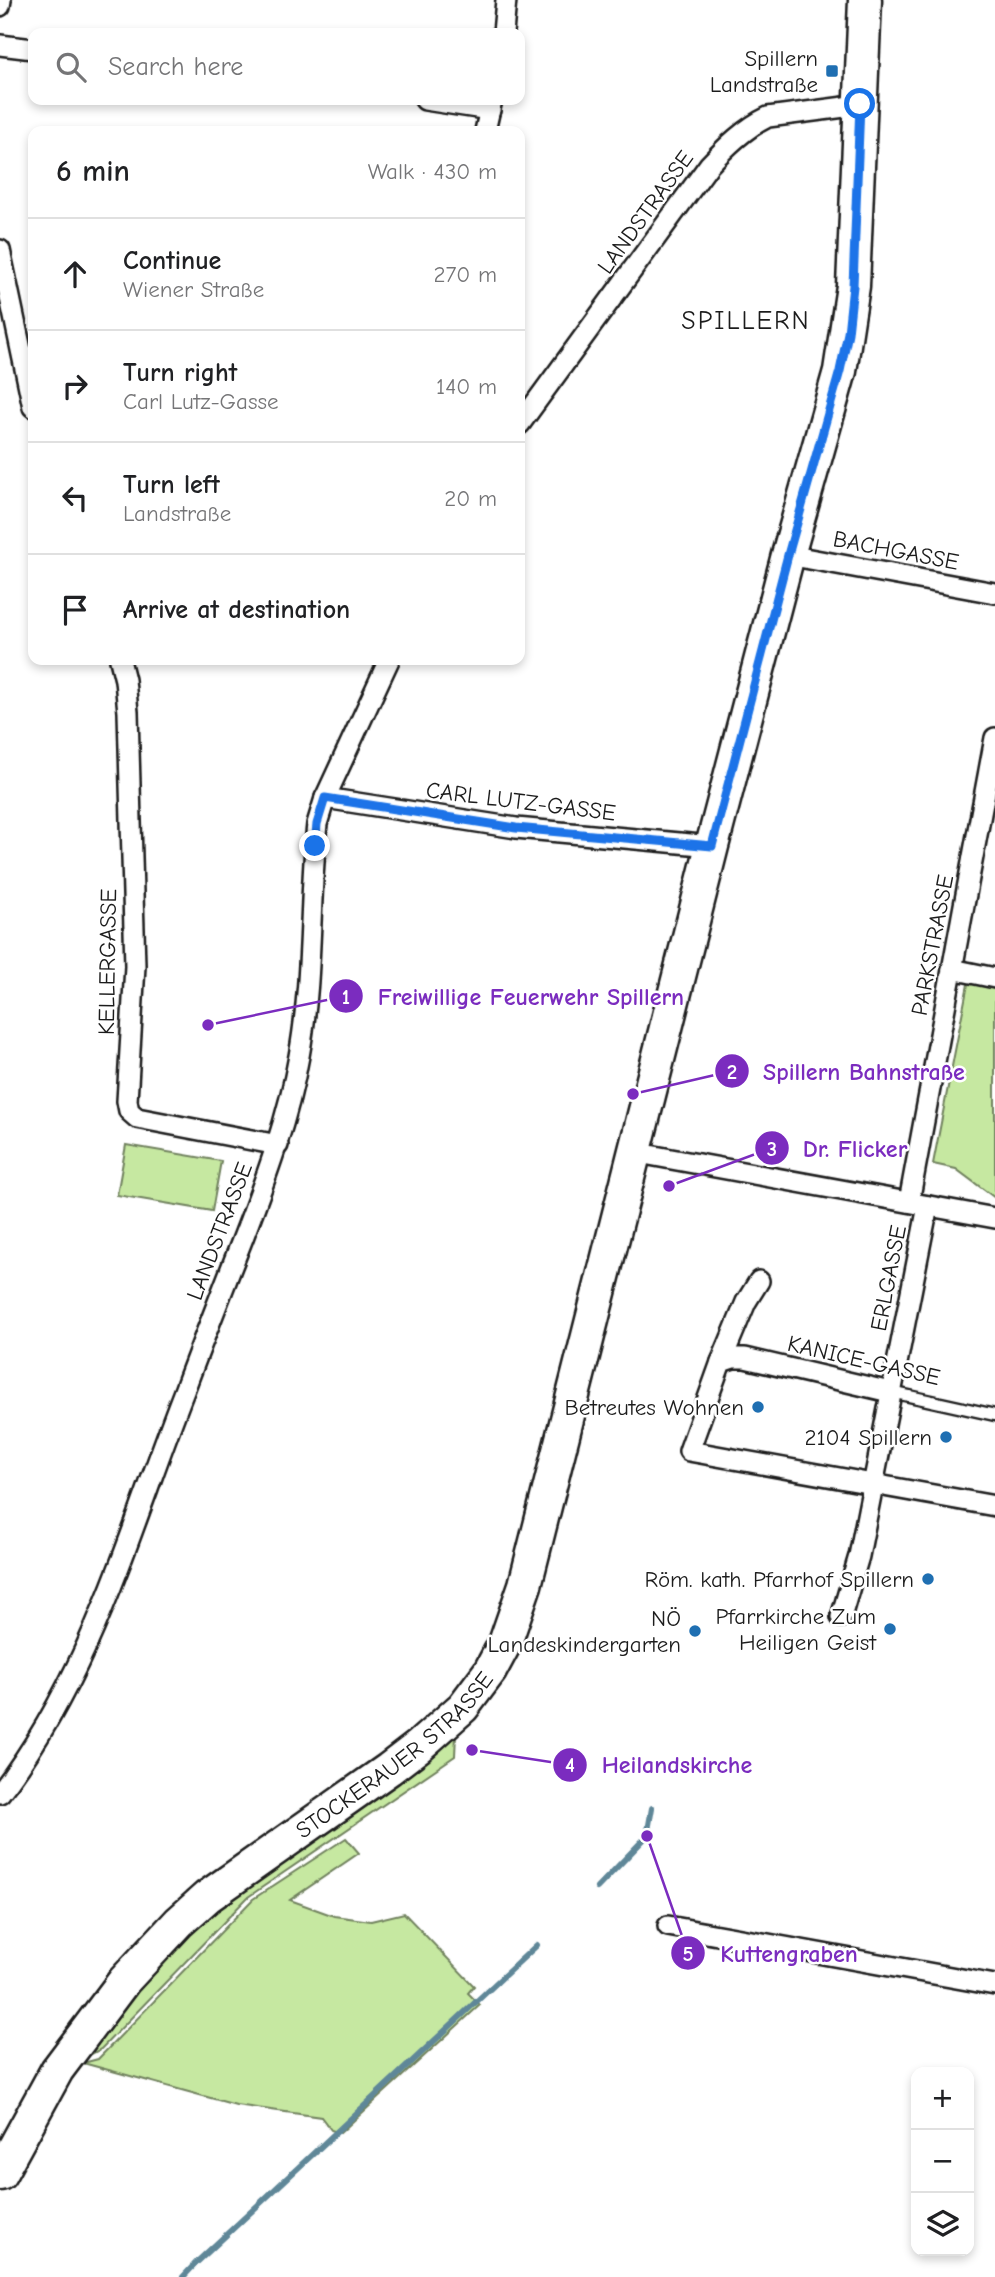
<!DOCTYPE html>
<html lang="en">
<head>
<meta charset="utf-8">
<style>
  :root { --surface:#fff; --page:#f6f6f6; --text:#202124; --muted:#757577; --line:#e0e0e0 }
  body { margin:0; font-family:"Comic Neue",sans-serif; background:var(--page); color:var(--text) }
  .controls { position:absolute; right:21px; bottom:21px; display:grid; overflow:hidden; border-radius:14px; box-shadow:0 4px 10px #0003 }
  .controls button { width:63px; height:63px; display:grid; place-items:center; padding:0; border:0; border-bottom:2px solid var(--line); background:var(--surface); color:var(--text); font:35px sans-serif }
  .stop { position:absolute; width:21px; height:21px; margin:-16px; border:5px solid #1a73e8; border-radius:50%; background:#fff }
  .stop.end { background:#1a73e8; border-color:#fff; box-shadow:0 2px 7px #0008 }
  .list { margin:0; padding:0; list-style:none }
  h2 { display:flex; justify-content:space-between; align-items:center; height:91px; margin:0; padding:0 28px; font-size:30px }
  h2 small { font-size:23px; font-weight:400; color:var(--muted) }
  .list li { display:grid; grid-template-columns:46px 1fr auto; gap:21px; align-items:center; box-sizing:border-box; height:112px; padding:0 28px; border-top:2px solid var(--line) }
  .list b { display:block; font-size:26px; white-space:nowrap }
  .list p { margin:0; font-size:23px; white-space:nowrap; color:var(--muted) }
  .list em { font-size:23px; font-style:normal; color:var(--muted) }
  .icon { flex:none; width:38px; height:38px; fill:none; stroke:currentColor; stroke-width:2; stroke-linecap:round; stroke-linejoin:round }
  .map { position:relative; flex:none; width:995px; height:2277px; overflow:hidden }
  .search { position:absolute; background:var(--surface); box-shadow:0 4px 10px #0003; left:28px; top:28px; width:497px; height:77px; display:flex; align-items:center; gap:18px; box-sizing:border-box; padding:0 24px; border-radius:14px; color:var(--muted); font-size:26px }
  .panel { position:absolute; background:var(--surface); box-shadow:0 4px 10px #0003; left:28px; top:126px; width:497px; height:539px; border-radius:14px }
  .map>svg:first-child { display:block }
  .green { fill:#c6e8a1; stroke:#71825e; stroke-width:2 }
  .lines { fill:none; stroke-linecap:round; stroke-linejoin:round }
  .stream { stroke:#5e8798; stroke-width:6 }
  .lane-casing { stroke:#1c1c1c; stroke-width:15 }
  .street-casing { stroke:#1c1c1c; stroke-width:24 }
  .primary-casing { stroke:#1c1c1c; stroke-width:37 }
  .lane { stroke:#fff; stroke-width:10 }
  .street { stroke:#fff; stroke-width:19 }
  .primary { stroke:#fff; stroke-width:32 }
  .route { stroke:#1a73e8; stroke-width:9 }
  .poi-dot { fill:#1f6fb2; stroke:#fff; stroke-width:2.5 }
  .labels { text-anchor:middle; stroke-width:5; stroke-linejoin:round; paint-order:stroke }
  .poi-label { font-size:23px; fill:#1c1c1c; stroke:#fff; text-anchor:end }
  .street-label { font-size:23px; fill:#1c1c1c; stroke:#fff }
  .quarter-label { font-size:26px; letter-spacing:2px; fill:#1c1c1c; stroke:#fff }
  .leader { fill:none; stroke:#7b2cbf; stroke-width:2.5 }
  .callout-dot { fill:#7b2cbf; stroke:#fff; stroke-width:2.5 }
  .mark-label { font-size:21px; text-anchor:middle; font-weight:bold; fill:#fff }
  .callout-label { font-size:24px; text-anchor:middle; font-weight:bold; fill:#7b2cbf; stroke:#fff; stroke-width:5; stroke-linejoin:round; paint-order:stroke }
</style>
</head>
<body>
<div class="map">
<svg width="995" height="2277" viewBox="0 0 995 2277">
  <rect width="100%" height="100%" fill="#fff"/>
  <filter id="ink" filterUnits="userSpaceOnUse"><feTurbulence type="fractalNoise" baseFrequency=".0143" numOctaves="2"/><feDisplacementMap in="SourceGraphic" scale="14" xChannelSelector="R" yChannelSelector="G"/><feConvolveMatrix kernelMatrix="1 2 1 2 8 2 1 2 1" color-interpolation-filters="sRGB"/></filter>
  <g filter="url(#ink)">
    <!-- green -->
    <g class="green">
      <polygon points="969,979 995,986 995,1198 956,1169 933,1164"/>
      <polygon points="126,1145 221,1161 212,1211 117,1195"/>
      <polygon points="456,1734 455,1756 248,1897 101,2049 82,2059 93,2039 180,1938 237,1889"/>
      <polygon points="346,1838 359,1853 290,1900 334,1916 371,1921 404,1913 474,1986 468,1993 480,2005 340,2133 331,2130 321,2117 236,2105 83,2063 98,2059 253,1899"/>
    </g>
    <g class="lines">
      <!-- stream -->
      <g class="stream">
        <polyline points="597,1888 647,1836 652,1808"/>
        <polyline points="183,2277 196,2263 537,1945"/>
      </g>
      <!-- lane casing -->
      <g class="lane-casing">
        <polyline id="lane" points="891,1392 995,1415"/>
      </g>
      <!-- street casing -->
      <g class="street-casing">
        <g id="street">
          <polyline points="0,6 1,0"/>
          <polyline points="503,33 506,0"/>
          <polyline points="0,45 33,49"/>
          <polyline points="425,100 490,110"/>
          <polyline points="485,131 492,100"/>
          <polyline points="0,250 33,407"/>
          <path d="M 520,424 L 709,165 C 726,147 745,128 768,117 L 860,105"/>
          <polyline points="788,555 995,593"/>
          <polyline points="120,660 125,680 128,712 135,966 127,1101 129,1111 137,1118 278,1145"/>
          <polyline points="325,798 516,828 712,846"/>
          <polyline points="952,969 995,978"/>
          <polyline points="633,1152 995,1218"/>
          <polyline points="909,1202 995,738"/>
          <polyline points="721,1362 746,1302 759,1281"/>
          <polyline points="890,1392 745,1358 733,1358 721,1362 689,1451 995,1506"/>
          <polyline points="841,1617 859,1556 928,1206"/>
          <path d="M 0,1793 C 92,1674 130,1529 184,1391 C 203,1340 223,1289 243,1238 C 266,1178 288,1119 299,1056 C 313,980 309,901 317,824 L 325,798 L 389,660"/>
          <polyline points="668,1926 995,1985"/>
        </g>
      </g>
      <!-- primary casing -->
      <g class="primary-casing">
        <g id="primary">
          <path id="s1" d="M 0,2174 L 57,2070 L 124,1981 L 179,1922 L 207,1897 L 389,1769 L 419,1746 L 463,1707 L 490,1671 L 505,1643 L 525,1585 L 712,846 L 788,555 L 840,371 L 853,286 L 865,0"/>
        </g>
      </g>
      <!-- lane -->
      <use href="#lane" class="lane"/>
      <!-- street -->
      <use href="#street" class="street"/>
      <!-- primary -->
      <use href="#primary" class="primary"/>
    </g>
  </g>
  <g class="lines" filter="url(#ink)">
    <!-- route -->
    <polyline class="route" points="315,846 317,824 325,798 516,828 712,846 788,555 840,371 848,333 853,286 860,104"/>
  </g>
  <!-- markers -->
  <g class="poi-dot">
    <rect x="825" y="64" width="14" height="14" rx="3.5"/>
    <circle cx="758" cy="1407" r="7"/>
    <circle cx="946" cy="1437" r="7"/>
    <circle cx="928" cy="1579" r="7"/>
    <circle cx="890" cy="1629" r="7"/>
    <circle cx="695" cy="1631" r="7"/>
  </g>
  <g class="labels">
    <!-- poi labels -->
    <g class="poi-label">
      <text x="818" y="66">Spillern<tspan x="818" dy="26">Landstraße</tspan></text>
      <text x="744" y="1415">Betreutes Wohnen</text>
      <text x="932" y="1445">2104 Spillern</text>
      <text x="914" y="1587">Röm. kath. Pfarrhof Spillern</text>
      <text x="876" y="1624">Pfarrkirche Zum<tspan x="876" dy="26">Heiligen Geist</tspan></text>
      <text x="681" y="1626">NÖ<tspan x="681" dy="26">Landeskindergarten</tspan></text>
    </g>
    <!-- street labels -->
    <g class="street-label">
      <text transform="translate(645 212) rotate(-54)" y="8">LANDSTRASSE</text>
      <text transform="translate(896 550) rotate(11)" y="8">BACHGASSE</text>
      <text transform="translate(521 801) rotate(7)" y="8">CARL LUTZ-GASSE</text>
      <text transform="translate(932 945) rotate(-79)" y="8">PARKSTRASSE</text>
      <text transform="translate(107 962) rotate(-89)" y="8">KELLERGASSE</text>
      <text transform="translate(219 1231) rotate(-69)" y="8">LANDSTRASSE</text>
      <text transform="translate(888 1278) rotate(-79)" y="8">ERLGASSE</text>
      <text transform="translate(864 1360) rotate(13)" y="8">KANICE-GASSE</text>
      <text dy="8" stroke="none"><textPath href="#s1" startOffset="584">STOCKERAUER STRASSE</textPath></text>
    </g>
    <!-- quarter labels -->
    <g class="quarter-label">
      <text x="746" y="329">SPILLERN</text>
    </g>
  </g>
  <!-- callouts -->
  <path class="leader" d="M208 1025L346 996M633 1094L732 1071M669 1186L772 1148M472 1750L570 1765M647 1836L688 1953"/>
  <g class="callout-dot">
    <circle cx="208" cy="1025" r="7"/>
    <circle cx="633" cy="1094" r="7"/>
    <circle cx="669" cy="1186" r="7"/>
    <circle cx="472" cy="1750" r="7"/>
    <circle cx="647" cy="1836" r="7"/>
    <circle cx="346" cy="996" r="18"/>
    <circle cx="732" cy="1071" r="18"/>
    <circle cx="772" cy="1148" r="18"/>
    <circle cx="570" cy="1765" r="18"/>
    <circle cx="688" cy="1953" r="18"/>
  </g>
  <g class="mark-label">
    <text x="346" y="1004">1</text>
    <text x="732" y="1079">2</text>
    <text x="772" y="1156">3</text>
    <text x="570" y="1772">4</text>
    <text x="688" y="1961">5</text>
  </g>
  <g class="callout-label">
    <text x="531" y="1005">Freiwillige Feuerwehr Spillern</text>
    <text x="864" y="1080">Spillern Bahnstraße</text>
    <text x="855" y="1157">Dr. Flicker</text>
    <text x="677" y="1773">Heilandskirche</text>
    <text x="789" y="1962">Kuttengraben</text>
  </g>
</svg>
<div class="controls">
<button>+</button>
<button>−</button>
<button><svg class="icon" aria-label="layers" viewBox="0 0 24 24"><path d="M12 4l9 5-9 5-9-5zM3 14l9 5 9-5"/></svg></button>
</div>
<div class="stop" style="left:860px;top:104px"></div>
<div class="stop end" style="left:315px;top:846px"></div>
<div class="search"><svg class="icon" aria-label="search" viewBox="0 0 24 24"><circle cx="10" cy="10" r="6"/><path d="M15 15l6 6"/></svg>Search here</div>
<section class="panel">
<h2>6 min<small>Walk · 430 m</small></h2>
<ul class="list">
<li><svg class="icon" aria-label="ahead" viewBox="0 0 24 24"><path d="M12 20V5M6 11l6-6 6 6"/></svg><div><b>Continue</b><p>Wiener Straße</p></div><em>270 m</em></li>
<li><svg class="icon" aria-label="right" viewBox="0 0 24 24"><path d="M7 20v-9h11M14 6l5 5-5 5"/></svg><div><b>Turn right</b><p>Carl Lutz-Gasse</p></div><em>140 m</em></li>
<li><svg class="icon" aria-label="left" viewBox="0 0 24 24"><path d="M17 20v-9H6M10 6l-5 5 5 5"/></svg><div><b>Turn left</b><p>Landstraße</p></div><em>20 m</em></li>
<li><svg class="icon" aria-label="arrive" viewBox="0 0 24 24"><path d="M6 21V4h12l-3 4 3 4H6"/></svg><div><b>Arrive at destination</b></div></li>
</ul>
</section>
</div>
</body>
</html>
